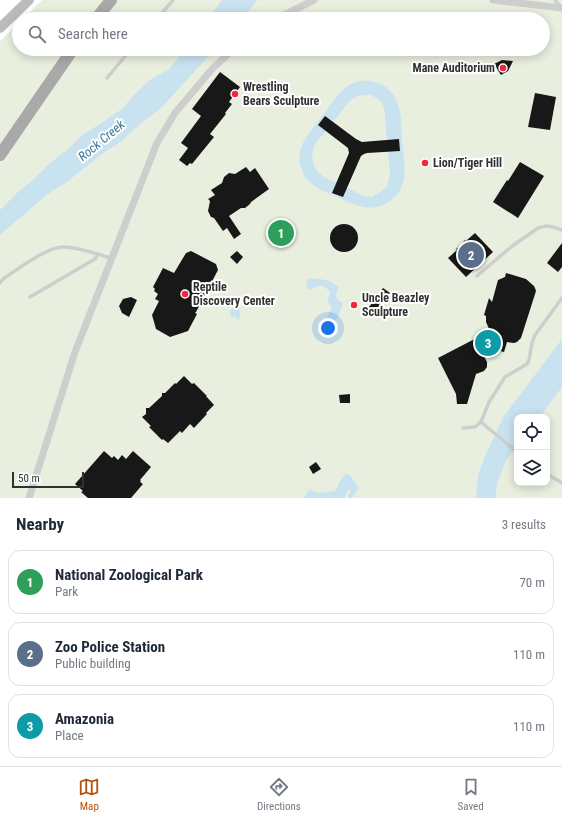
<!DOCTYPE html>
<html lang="en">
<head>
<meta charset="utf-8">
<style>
  :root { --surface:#fff; --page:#f2f2f3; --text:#1f2937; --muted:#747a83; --line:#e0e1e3; --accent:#b45309 }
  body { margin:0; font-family:"Roboto Condensed",sans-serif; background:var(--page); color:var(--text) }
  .controls { position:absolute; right:12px; bottom:12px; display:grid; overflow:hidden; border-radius:8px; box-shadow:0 2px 10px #0003 }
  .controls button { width:36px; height:36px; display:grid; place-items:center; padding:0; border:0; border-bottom:1px solid var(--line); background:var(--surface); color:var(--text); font:20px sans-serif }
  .scale { position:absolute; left:12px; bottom:10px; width:72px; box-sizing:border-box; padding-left:4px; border:2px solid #313131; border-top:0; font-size:11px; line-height:14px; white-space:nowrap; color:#313131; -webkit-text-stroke:3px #fff; paint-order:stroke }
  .you { position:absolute; left:328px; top:328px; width:14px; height:14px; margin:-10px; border:3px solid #fff; border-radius:50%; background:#1a73e8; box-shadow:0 0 0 6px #1a73e833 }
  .badge { display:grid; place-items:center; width:26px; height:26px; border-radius:50%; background:var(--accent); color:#fff; font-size:13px; font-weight:700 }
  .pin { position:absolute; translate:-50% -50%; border:2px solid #fff; box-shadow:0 1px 4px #0006 }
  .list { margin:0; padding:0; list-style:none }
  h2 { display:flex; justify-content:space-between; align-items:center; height:52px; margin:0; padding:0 16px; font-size:17px }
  h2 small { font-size:13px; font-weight:400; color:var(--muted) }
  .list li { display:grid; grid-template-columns:26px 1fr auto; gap:12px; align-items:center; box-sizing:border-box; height:64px; margin:0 8px 8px; padding:0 8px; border:1px solid var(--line); border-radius:12px }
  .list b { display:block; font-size:15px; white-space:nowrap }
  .list p { margin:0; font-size:13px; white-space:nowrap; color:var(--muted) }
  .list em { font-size:13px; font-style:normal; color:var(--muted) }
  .icon { flex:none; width:22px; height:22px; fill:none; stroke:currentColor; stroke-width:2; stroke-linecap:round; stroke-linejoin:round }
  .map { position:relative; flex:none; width:562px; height:498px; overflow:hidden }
  .search { position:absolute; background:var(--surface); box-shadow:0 2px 10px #0003; left:12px; right:12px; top:12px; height:44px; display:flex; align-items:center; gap:10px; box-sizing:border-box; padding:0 14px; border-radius:22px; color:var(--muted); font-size:15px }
  .sheet { height:268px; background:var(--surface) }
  nav { display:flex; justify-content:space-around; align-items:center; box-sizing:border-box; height:56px; border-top:1px solid var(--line); background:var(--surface); font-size:11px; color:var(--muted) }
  nav a { display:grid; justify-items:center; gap:2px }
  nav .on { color:var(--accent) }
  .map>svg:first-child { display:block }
  .green { fill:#e8efde; fill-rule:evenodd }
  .water { fill:#c9e2f0; fill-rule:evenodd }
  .building { fill:#181818 }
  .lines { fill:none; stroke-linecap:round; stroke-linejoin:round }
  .lane { stroke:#cecece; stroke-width:3.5 }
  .street { stroke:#cecece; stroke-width:7 }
  .secondary { stroke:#bbb; stroke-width:10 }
  .primary { stroke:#a9a9a9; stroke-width:12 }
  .poi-dot { fill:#f6253d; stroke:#fff; stroke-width:1.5 }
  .labels { text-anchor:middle; stroke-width:4; stroke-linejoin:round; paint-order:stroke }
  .poi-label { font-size:12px; font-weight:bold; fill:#313131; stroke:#fff; text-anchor:start }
  .water-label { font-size:13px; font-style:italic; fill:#36799c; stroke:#fff }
</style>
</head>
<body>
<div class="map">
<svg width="562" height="498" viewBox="0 0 562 498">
  <rect width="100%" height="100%" fill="#fff"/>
  <!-- green -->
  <path class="green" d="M 42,0 L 562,0 L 562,498 L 0,498 L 0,41 L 19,23 L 19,49 L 543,49 L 543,19 L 23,19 ZM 517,417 L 547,417 L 547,483 L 517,483 Z"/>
  <!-- water -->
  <g class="water">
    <polygon points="222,0 257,0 249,11 240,19 208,19"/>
    <polygon points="186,49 215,49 161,108 144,121 120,142 102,154 68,181 48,194 0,235 0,210 18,192 34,179 50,163 67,150 84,134 103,122 122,109 134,95 150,80 169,69"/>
    <path d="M 360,81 C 371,80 382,82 390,91 C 403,104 401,124 402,140 C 403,153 406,167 404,179 C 401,198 381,211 364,207 C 353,205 342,199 333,195 C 326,192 319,190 314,185 C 301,177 296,159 302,145 C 307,134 316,125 323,115 C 335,100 340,86 360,81 ZM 371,95 L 380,100 L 384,107 L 390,174 L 387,187 L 380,192 L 372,197 L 364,196 L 324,177 L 319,173 L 314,166 L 312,158 L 313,149 L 316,143 L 348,103 C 356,95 360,95 371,95 Z"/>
    <path d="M 307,279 C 319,278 330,279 339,287 C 336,291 336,294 337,299 L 343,303 C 340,312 337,321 329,326 L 327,318 L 332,307 C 327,301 327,300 330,292 C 322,283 319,286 309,290 L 306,286 Z"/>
    <polygon points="236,304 239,305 240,317 238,322 238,320 236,317 232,317 230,314 230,311"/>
    <polygon points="562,339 562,387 540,417 517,417 517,447 507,459 498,480 495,498 476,498 478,475 485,456 504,416"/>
    <polygon points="346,473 351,476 358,488 352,498 348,498 348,496 351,491 349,489 346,494 345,498 304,498 310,489 319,493 335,491 340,481"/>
  </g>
  <!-- building -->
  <g class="building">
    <polygon points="502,60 513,61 508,71 501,75 494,64"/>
    <polygon points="220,72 240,87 229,102 232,104 225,113 226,114 210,134 214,137 192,164 190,163 187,166 179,160 188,148 181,143 201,116 192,109"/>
    <polygon points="535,93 556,97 550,130 528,127"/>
    <polygon points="325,116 356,139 362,142 399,139 400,151 367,153 364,154 361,156 343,197 332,193 349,153 348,148 318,125"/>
    <polygon points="520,162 544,176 518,218 493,202 507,180 508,181"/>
    <polygon points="246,167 250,172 255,168 269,189 251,202 250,204 245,208 241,208 229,216 241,234 234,239 227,228 223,231 214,218 211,217 208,211 210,201 208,199 215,195 211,190 222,183 224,177 229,173 235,174"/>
    <circle cx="344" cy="238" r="14"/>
    <polygon points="475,233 493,252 466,277 448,258 457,250 456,249 461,245 465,240 466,241"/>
    <polygon points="562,243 562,267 558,272 547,263"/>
    <polygon points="191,251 216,264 218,270 196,312 195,313 197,314 188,331 170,337 156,329 152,315 159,301 155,299 158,294 154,291 155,289 153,287 163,268 174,273 186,253"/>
    <polygon points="237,251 243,257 237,264 230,257"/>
    <polygon points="506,273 526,279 534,286 535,288 536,291 521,338 517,342 514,343 507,342 504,352 478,345 487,362 487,367 484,371 476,374 467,404 457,404 456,394 438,358 490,331 486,322 486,316 484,315 489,298 492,302 498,280 505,277"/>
    <polygon points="383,288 390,293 374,313 368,308 374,301 372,295 378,295"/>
    <polygon points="131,297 137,300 129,317 122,313 119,306 123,299"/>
    <polygon points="184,376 192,384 194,383 207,396 206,396 214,405 206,413 207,414 194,428 190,424 182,433 180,431 168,443 163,439 162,440 149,427 151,426 142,417 146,414 146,408 149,408 162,396 162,393 165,393 175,383 176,384"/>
    <polygon points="350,394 350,403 340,403 339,395"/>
    <polygon points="104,451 112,458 114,456 118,460 122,455 126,459 133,451 151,467 140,480 141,481 140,482 143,484 131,498 88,498 81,492 83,491 75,484"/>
    <polygon points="316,462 321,469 313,474 309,467"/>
  </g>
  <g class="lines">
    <!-- lane -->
    <g class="lane">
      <polyline points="555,0 561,7"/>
      <polyline points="157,19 173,0"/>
      <polyline points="107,78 131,49"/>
      <polyline points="477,276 511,247 538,228 546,226 553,227 562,230"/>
      <path d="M 0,283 L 3,279 C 16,270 47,247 63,247 C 79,247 96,254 111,258"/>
      <polyline points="30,297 95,259 98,254"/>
      <polyline points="463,428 475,427 481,422"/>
      <polyline points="517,452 481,422 489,402 505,377 527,364 529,360 532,343 535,335 562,298"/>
      <polyline points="547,474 562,483"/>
    </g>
    <!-- street -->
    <g class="street">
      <polyline points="493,0 562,8"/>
      <polyline points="276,19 314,0"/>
      <polyline points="29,498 75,352 157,143 175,113 213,68 234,49"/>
    </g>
    <!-- secondary -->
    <polyline class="secondary" points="0,28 29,0"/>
    <!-- primary -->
    <g class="primary">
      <polyline points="96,19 111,0"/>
      <polyline points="0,155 73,49"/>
    </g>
  </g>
  <!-- markers -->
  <g class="poi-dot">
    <circle cx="503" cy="68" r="4"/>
    <circle cx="235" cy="94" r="4"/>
    <circle cx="425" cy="163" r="4"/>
    <circle cx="185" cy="294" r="4"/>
    <circle cx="354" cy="305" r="4"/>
  </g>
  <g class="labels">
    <!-- poi labels -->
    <g class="poi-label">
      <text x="495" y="72" text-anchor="end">Mane Auditorium</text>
      <text x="243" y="91">Wrestling<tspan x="243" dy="14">Bears Sculpture</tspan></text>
      <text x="433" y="167">Lion/Tiger Hill</text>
      <text x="193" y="291">Reptile<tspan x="193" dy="14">Discovery Center</tspan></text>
      <text x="362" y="302">Uncle Beazley<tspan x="362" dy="14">Sculpture</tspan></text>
    </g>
    <!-- water labels -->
    <g class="water-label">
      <text transform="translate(101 140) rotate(-40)" y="5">Rock Creek</text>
    </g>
  </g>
</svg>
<div class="controls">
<button><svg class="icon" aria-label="locate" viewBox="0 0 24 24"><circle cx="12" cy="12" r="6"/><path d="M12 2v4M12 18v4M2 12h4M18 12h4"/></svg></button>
<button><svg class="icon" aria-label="layers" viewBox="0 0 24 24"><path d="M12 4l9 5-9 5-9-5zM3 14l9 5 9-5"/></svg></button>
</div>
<div class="scale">50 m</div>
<div class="you"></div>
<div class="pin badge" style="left:281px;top:233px;background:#2e9e5b">1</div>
<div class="pin badge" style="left:471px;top:255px;background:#5c6f8a">2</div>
<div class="pin badge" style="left:488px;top:343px;background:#0f9aa8">3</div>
<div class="search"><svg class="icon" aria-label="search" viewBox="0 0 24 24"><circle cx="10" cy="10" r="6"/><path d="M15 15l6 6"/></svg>Search here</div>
</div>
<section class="sheet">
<h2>Nearby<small>3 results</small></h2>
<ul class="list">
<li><span class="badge" style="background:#2e9e5b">1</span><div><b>National Zoological Park</b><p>Park</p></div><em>70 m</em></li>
<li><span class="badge" style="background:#5c6f8a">2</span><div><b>Zoo Police Station</b><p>Public building</p></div><em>110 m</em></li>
<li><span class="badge" style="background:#0f9aa8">3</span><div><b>Amazonia</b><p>Place</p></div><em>110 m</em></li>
</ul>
</section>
<nav>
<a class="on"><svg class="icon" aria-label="map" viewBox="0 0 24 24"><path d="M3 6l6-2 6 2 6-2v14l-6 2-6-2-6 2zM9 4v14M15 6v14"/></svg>Map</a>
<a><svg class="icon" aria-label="directions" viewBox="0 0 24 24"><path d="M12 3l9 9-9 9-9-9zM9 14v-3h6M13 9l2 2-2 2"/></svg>Directions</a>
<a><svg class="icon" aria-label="saved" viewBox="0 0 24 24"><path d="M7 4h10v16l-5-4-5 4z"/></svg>Saved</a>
</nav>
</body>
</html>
